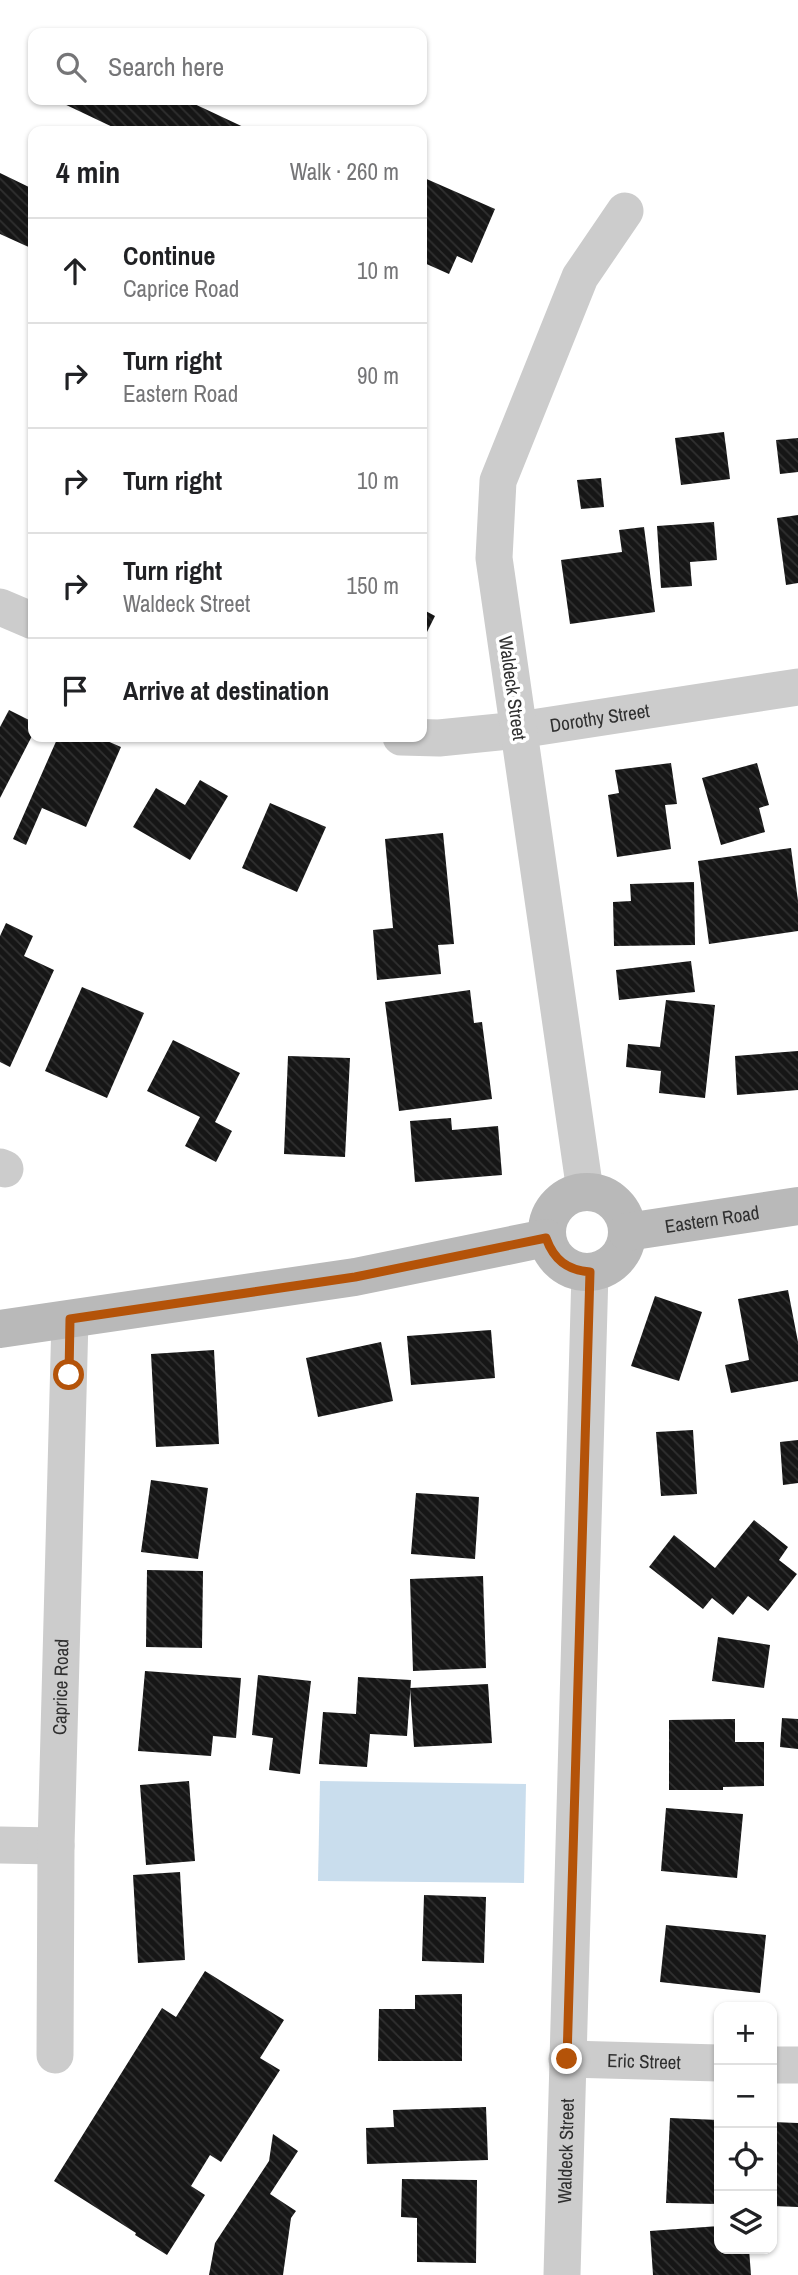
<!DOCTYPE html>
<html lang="en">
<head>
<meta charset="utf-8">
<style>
  :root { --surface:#fff; --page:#f2f2f2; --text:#202124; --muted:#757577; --line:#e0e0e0 }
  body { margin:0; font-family:"Archivo Narrow",sans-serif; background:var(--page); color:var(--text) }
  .controls { position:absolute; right:21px; bottom:21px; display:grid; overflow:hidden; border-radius:14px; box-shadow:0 2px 5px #0004 }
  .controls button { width:63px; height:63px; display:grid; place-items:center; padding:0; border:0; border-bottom:2px solid var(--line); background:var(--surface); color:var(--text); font:35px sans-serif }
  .stop { position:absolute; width:21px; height:21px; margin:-16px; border:5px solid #b45309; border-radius:50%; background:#fff }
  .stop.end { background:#b45309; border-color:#fff; box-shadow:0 2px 7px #0008 }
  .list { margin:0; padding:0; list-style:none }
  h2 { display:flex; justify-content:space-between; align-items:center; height:91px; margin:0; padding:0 28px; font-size:30px }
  h2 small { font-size:23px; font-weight:400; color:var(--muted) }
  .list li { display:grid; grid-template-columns:46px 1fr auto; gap:21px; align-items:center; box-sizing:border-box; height:105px; padding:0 28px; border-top:2px solid var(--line) }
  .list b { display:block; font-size:26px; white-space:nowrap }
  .list p { margin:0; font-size:23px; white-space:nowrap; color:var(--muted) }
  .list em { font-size:23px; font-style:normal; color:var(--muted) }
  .icon { flex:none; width:38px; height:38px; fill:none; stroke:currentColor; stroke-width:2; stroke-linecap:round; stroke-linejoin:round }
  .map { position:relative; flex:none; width:798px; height:2275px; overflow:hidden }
  .search { position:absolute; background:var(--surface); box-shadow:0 2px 5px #0004; left:28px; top:28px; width:399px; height:77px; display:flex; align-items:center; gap:18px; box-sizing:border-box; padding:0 24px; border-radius:14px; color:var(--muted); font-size:26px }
  .panel { position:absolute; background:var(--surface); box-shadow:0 2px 5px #0004; left:28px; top:126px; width:399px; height:616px; border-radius:14px }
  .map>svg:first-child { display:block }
  .water { fill:#c9dded }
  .building { fill:url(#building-back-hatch) }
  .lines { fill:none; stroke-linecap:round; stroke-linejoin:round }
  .street { stroke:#ccc; stroke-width:37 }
  .secondary { stroke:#b9b9b9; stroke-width:38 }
  .route { stroke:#b45309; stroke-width:9 }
  .labels { text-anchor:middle; stroke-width:7; stroke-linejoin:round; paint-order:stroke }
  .street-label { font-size:19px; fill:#2f2f2f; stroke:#fff }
</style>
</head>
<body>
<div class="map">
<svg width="798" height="2275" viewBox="0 0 798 2275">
  <defs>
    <pattern id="building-back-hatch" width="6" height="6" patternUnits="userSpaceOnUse" patternTransform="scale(1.75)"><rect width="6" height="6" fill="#161616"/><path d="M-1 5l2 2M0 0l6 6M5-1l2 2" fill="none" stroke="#303030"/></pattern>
  </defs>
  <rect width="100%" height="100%" fill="#fff"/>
  <!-- water -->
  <polygon class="water" points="320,1781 526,1784 524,1883 318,1881"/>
  <!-- building -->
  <g class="building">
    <polygon points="62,100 186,100 252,131 121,131 60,102"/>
    <polygon points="0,173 33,189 33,249 0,234"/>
    <polygon points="422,177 495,209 472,263 457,256 449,274 422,262"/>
    <polygon points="724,432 730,479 681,485 675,438"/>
    <polygon points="798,438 798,472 780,474 776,440"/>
    <polygon points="601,478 604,507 581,509 577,480"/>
    <polygon points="798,515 798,583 786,585 777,518"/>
    <polygon points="714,522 717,560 690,562 692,586 661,588 657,526"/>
    <polygon points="644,527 655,612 570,624 561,560 622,552 619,530"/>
    <polygon points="422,609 435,616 422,642"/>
    <polygon points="9,710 33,722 33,734 0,798 0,727"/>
    <polygon points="58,737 98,737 121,747 86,827 42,808 26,845 13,839"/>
    <polygon points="671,763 677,804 665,805 671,849 617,857 608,795 619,793 615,770"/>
    <polygon points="757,763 769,805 759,808 765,832 721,845 702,778"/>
    <polygon points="200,780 228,796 190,860 133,827 156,788 185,805"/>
    <polygon points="270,803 326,827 297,892 242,868"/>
    <polygon points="443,833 454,944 438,945 441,974 377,980 373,930 393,928 385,839"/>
    <polygon points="791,848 798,901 798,931 709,944 698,861"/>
    <polygon points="694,882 695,945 614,946 613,902 631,901 630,884"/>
    <polygon points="6,923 33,936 24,956 54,970 10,1067 0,1062 0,936"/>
    <polygon points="691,961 695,992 619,1000 616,970"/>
    <polygon points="82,987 144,1013 107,1098 45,1071"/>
    <polygon points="470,990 474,1023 482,1022 492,1099 399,1111 385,1002"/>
    <polygon points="666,1000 715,1005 705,1098 659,1093 661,1071 626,1067 628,1044 660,1047"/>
    <polygon points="173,1040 240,1073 215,1122 232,1131 216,1162 185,1146 200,1117 147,1091"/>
    <polygon points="798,1051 798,1090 737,1095 735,1056"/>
    <polygon points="288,1056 350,1058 345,1157 284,1154"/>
    <polygon points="451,1118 452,1130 498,1126 502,1175 415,1182 410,1121"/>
    <polygon points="788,1290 798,1342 798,1381 731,1393 725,1365 749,1360 738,1299"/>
    <polygon points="655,1296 702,1312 679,1381 631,1366"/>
    <polygon points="491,1330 495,1378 411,1385 407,1336"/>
    <polygon points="381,1342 393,1401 318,1417 306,1358"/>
    <polygon points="214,1350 219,1444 156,1447 151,1354"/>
    <polygon points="693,1430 697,1494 661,1496 656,1432"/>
    <polygon points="798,1440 798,1483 783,1485 780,1442"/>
    <polygon points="151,1480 208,1488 198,1559 141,1552"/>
    <polygon points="416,1493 479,1497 475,1559 411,1554"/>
    <polygon points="754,1520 788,1547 779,1560 797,1574 768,1611 748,1596 733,1615 712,1598 703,1609 649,1567 674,1535 715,1568"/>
    <polygon points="147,1570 203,1571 202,1648 146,1647"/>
    <polygon points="483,1576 486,1668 413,1671 410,1579"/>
    <polygon points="718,1637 770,1645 764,1688 712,1681"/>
    <polygon points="145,1671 241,1678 236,1738 213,1736 211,1756 138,1751"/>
    <polygon points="258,1675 311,1681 300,1774 269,1770 273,1738 252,1735"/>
    <polygon points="358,1677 411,1680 407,1736 370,1734 367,1767 319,1764 323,1712 356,1714"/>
    <polygon points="488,1684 492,1743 414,1747 410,1688"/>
    <polygon points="782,1718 798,1719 798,1749 780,1747"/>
    <polygon points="735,1719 735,1742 764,1742 764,1786 723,1787 723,1790 669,1790 669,1720"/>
    <polygon points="189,1781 195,1861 146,1865 140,1785"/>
    <polygon points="666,1808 743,1814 737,1878 661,1871"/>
    <polygon points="180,1872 185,1960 138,1963 133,1875"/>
    <polygon points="424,1895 486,1897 484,1963 422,1961"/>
    <polygon points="666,1925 766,1935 760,1993 660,1982"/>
    <polygon points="205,1971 284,2020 260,2058 280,2070 221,2162 210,2155 191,2186 205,2195 167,2255 135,2235 136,2233 54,2181 162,2008 176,2017"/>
    <polygon points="462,1994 462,2061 378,2061 379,2009 415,2009 415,1995"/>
    <polygon points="486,2107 488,2160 367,2164 366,2128 394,2127 393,2110"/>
    <polygon points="670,2118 719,2120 719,2204 666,2203"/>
    <polygon points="772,2122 798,2123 798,2207 772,2206"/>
    <polygon points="273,2134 298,2151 270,2194 296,2211 291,2218 283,2275 209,2275 215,2243 269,2161"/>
    <polygon points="402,2179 477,2180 476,2263 417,2262 417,2218 401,2217"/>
    <polygon points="719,2226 719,2249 749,2249 751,2275 653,2275 650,2231"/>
  </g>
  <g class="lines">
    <!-- street -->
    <g class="street">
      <polyline points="0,607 33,621"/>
      <path id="s1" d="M 401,737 L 439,738 L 519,730 L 798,687"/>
      <polyline points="0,1167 5,1169"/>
      <polyline points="585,1191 494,558 498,481 580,277 625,211"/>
      <polyline points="0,1845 56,1846"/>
      <path id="s2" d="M 55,2055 L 56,1846 L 70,1319"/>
      <path id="s3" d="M 567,2059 L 719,2063"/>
      <polyline points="772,2065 798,2065"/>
      <path id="s4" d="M 562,2275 L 590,1272"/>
    </g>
    <!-- secondary -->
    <g class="secondary">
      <circle cx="587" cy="1232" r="40"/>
      <path id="s5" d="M 627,1232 L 798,1206"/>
      <polyline points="0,1329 355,1277 546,1238"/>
    </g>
  </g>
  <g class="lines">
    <!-- route -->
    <path class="route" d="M 69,1375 L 70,1319 L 355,1277 L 546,1238 C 554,1260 567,1270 590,1272 L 567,2059"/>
  </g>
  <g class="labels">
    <!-- street labels -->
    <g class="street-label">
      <text transform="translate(513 688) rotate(82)" y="7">Waldeck Street</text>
      <text dy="7" stroke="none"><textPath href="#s1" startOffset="200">Dorothy Street</textPath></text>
      <text dy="7" stroke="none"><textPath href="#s5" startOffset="86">Eastern Road</textPath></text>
      <text dy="7" stroke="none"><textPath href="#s2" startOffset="368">Caprice Road</textPath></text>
      <text dy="7" stroke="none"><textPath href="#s3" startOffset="77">Eric Street</textPath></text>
      <text dy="7" stroke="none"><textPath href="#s4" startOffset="124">Waldeck Street</textPath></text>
    </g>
  </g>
</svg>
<div class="controls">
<button>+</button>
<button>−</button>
<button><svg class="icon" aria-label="locate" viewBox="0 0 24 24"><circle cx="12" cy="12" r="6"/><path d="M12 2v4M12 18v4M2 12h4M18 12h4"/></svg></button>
<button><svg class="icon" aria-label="layers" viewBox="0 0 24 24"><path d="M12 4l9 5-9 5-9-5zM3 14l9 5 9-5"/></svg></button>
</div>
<div class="stop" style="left:69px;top:1375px"></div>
<div class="stop end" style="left:567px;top:2059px"></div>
<div class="search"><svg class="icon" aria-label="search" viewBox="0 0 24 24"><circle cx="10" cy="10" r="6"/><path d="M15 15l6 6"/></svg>Search here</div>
<section class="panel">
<h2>4 min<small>Walk · 260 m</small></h2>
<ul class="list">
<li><svg class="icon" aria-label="ahead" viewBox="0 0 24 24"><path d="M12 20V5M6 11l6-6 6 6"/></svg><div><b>Continue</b><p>Caprice Road</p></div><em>10 m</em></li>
<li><svg class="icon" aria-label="right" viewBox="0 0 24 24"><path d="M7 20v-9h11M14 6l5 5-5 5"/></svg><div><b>Turn right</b><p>Eastern Road</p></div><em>90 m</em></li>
<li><svg class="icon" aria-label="right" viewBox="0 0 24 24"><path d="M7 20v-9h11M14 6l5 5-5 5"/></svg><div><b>Turn right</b></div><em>10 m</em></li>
<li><svg class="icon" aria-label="right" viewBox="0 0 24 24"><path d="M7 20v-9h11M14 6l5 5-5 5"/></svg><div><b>Turn right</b><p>Waldeck Street</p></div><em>150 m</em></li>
<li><svg class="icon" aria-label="arrive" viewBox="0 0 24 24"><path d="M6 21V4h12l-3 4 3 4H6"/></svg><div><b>Arrive at destination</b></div></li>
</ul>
</section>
</div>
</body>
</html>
